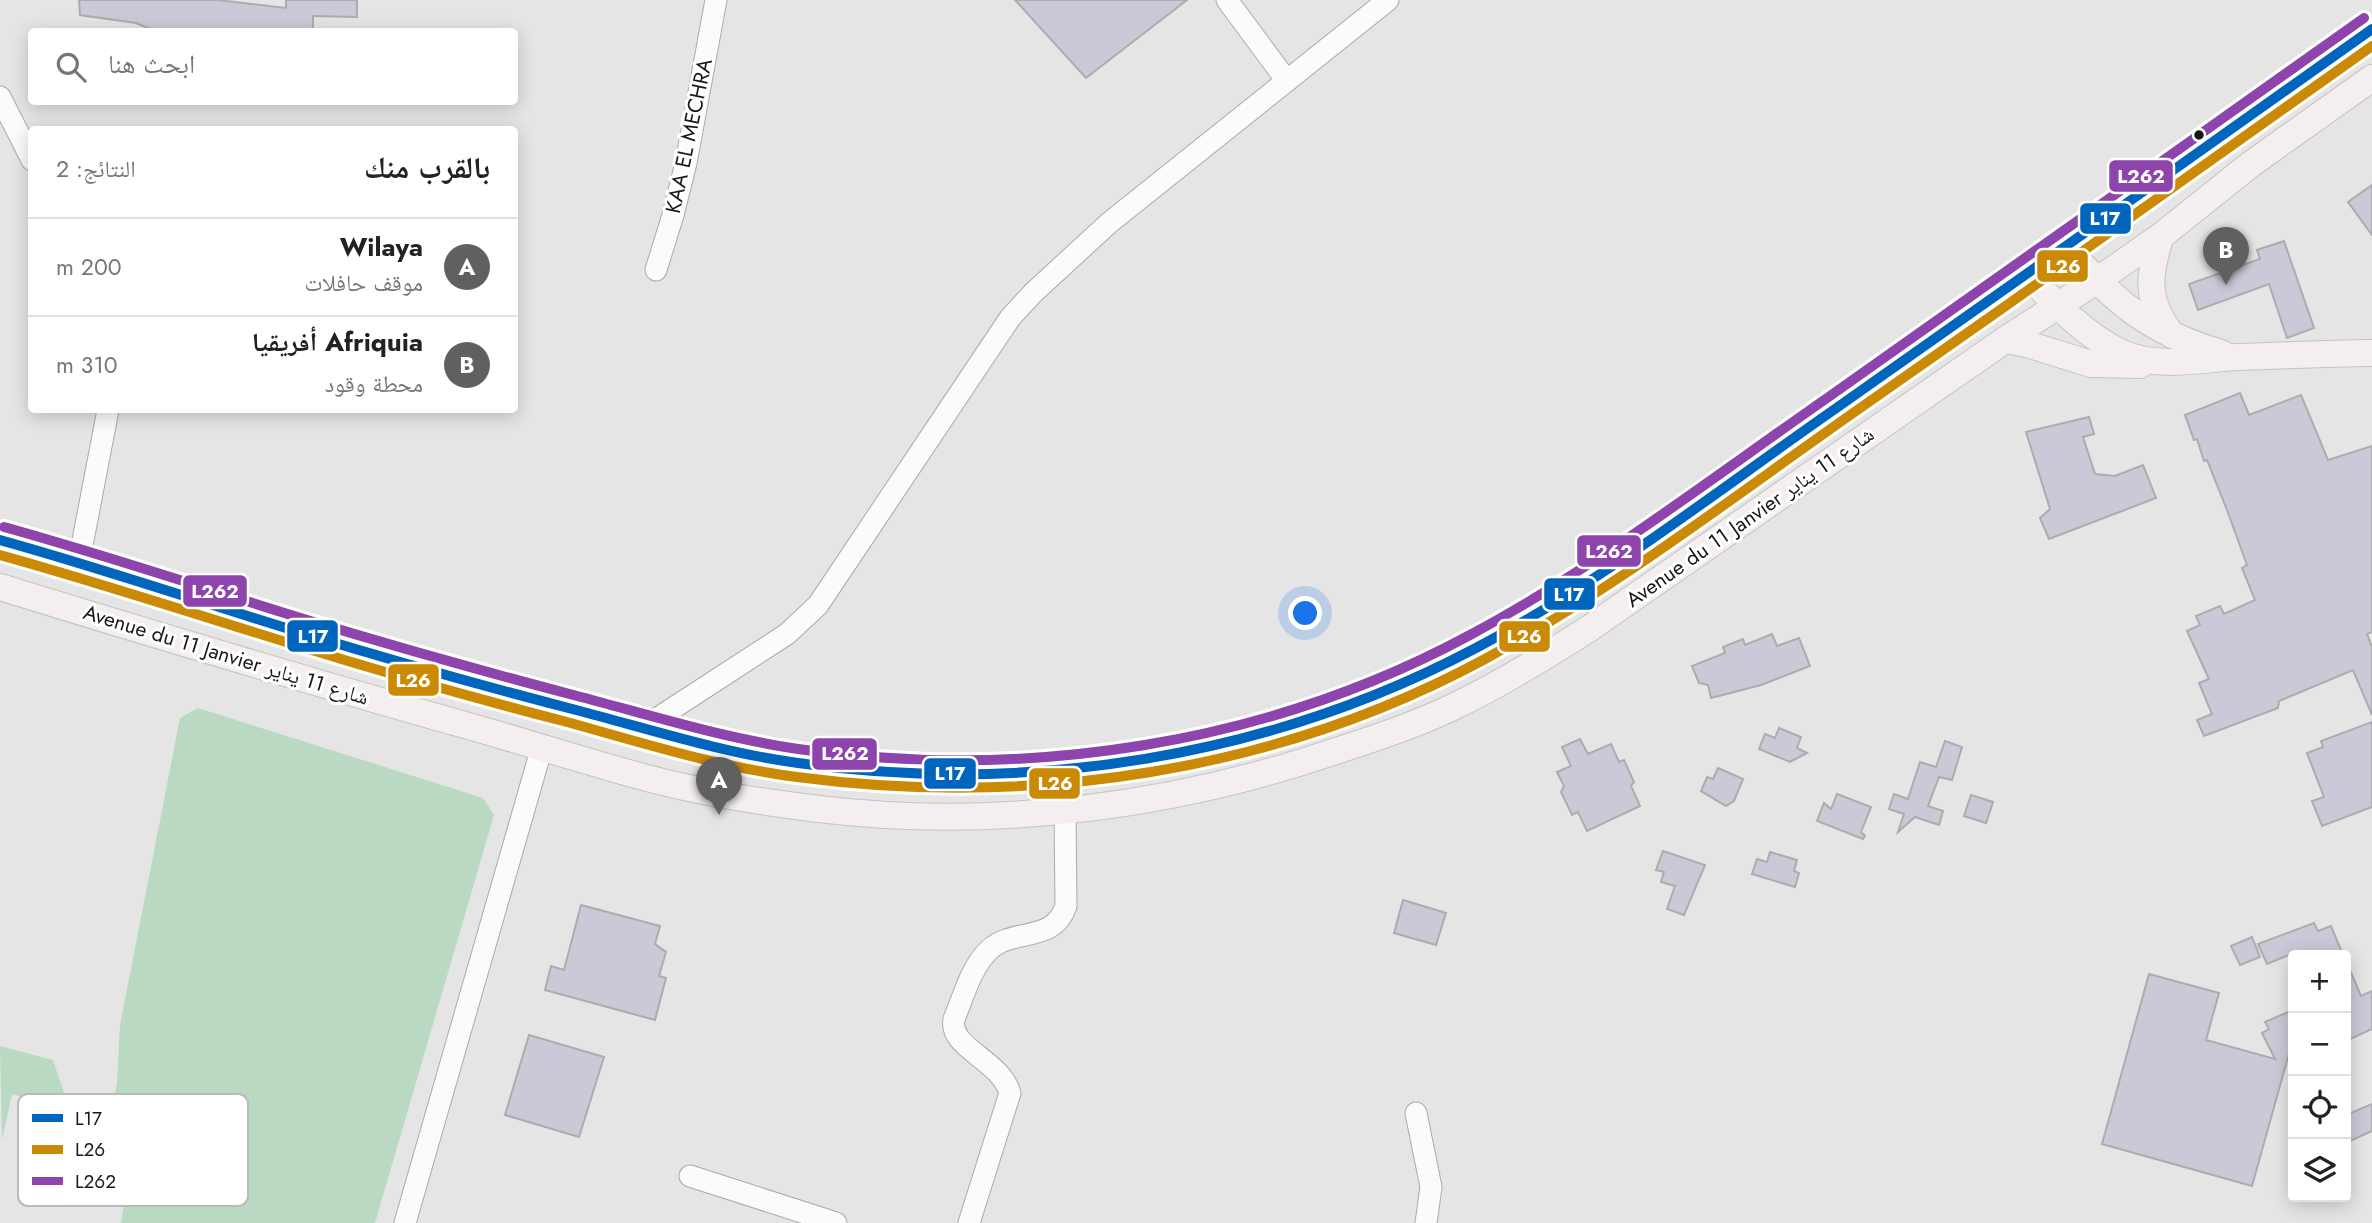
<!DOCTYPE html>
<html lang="ar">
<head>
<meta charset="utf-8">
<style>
  :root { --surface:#fff; --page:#f2f2f2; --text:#222; --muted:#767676; --line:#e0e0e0; --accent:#606061 }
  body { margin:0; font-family:Jost,"Noto Naskh Arabic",sans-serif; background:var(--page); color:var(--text); direction:rtl }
  .controls { position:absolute; right:21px; bottom:21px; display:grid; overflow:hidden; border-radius:7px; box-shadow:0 4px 18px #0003 }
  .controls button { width:63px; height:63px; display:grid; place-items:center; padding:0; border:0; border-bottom:2px solid var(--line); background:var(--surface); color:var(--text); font:35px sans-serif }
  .you { position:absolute; left:1306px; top:614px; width:24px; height:24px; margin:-18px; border:5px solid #fff; border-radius:50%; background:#1a73e8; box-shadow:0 0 0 10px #1a73e833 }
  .badge { display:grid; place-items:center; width:46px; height:46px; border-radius:50%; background:var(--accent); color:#fff; font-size:23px; font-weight:700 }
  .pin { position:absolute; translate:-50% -58px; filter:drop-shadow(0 2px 4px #0008) }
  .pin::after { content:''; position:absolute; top:37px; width:24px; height:21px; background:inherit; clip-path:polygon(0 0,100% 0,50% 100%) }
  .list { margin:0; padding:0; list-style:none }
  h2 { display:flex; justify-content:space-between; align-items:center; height:91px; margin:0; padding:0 28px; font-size:30px }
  h2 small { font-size:23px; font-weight:400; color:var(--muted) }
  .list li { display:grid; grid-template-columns:46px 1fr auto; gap:21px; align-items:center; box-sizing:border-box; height:98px; padding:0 28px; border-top:2px solid var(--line) }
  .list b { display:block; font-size:26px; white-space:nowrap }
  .list p { margin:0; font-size:23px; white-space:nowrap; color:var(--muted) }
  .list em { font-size:23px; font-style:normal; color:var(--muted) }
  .icon { flex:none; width:38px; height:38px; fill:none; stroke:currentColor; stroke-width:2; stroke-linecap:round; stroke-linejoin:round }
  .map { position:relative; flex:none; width:2372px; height:1223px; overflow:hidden; direction:ltr }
  .search { position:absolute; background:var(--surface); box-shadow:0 4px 18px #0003; left:28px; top:28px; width:490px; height:77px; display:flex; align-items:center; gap:18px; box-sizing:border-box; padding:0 24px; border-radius:7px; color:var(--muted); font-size:26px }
  .panel { position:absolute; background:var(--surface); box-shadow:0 4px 18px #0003; left:28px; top:126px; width:490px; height:287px; border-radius:7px; direction:rtl }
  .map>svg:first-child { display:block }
  .green { fill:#bad9c2 }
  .building { fill:#cdc8d7; stroke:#acacad; stroke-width:2 }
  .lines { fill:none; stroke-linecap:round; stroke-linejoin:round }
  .minor-casing { stroke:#aaaaab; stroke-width:23 }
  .major-casing { stroke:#c3c3c4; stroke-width:28 }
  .minor { stroke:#fbfbfb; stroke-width:21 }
  .major { stroke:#f4eeee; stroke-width:26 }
  .bus-1-casing { stroke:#fff; stroke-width:16 }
  .bus-2-casing { stroke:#fff; stroke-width:16 }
  .bus-3-casing { stroke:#fff; stroke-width:16 }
  .bus-1 { stroke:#0065bd; stroke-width:10 }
  .bus-2 { stroke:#cb8a05; stroke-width:10 }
  .bus-3 { stroke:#8e44ad; stroke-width:10 }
  .bus-dot { fill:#191819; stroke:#fff; stroke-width:2.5 }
  .labels { text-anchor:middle; stroke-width:6; stroke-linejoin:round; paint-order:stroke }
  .street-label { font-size:21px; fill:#191819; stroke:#fff }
  .key { fill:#fff; stroke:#bababa; stroke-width:2 }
  .key-label { font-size:19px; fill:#191819 }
  .line-badge { stroke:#fff; stroke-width:2.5 }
  .badge-label { font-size:19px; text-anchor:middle; font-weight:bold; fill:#fff }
</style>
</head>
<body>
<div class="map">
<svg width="2372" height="1223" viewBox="0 0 2372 1223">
  <rect width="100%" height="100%" fill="#e5e5e6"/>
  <!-- green -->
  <g class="green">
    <polygon points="198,708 483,798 494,815 375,1223 121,1223 129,1173 99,1170 117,1084 120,1025 180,718"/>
    <polygon points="0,1046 53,1060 70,1111 12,1094 2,1140"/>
  </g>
  <!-- building -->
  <g class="building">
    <polygon points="79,0 218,0 286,8 286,0 357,0 357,17 313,16 313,32 172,32 150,29 136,23 80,15"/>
    <polygon points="1015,0 1187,0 1086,78"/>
    <polygon points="2372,185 2372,235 2348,202"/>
    <polygon points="2284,241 2314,328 2287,338 2269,284 2198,310 2189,284 2260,259 2257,250"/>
    <polygon points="2240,393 2249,415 2301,395 2328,460 2372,446 2372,632 2367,634 2372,647 2372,715 2353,670 2279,701 2278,708 2204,736 2197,720 2212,714 2199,683 2209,679 2187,631 2200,625 2196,616 2220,606 2224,614 2255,600 2242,568 2247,565 2227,510 2207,460 2204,461 2197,439 2194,440 2185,415"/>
    <polygon points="2089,417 2094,434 2083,437 2095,474 2115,476 2143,465 2156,498 2049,539 2040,518 2050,509 2026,432"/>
    <polygon points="1772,634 1777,646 1799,638 1810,666 1761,685 1711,698 1708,685 1699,683 1692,666 1725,653 1723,647 1743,639 1745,645"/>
    <polygon points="2372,722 2372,807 2322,826 2312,801 2324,797 2307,753 2323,747 2321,741"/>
    <polygon points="1779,728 1801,737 1797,748 1807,753 1790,762 1759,749 1765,734 1775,738"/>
    <polygon points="1580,739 1588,754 1611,744 1619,762 1624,760 1634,782 1631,786 1640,806 1587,831 1578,812 1572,815 1561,792 1564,786 1557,772 1571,766 1562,747"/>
    <polygon points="1945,741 1962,747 1952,780 1939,777 1928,806 1943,811 1939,825 1915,817 1898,832 1904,814 1889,809 1894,794 1908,799 1920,762 1936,767"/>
    <polygon points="1718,768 1743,779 1734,801 1726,806 1701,791 1707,777 1713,779"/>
    <polygon points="1837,794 1871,807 1861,832 1865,836 1863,839 1817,821 1824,803 1831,809"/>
    <polygon points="1971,795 1993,802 1986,823 1964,816"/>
    <polygon points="1663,851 1705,865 1684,915 1667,909 1675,886 1661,882 1664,872 1656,870"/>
    <polygon points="1770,852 1797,860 1794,871 1799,873 1795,887 1752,874 1757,859 1767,862"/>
    <polygon points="1403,900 1446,913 1436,945 1394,933"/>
    <polygon points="581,905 660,926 655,944 666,952 659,976 666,978 655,1020 545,990 551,966 564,970"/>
    <polygon points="2314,923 2318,931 2331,926 2343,955 2289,955 2267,964 2258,944"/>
    <polygon points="2252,937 2260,957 2240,965 2231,946"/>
    <polygon points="2346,961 2361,996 2372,991 2372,1029 2346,1041"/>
    <polygon points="2149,974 2219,993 2206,1040 2275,1059 2262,1033 2269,1029 2265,1022 2293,1010 2293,1039 2252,1186 2102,1144"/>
    <polygon points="529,1035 604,1057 579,1137 505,1115"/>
    <polygon points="2372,1104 2372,1131 2346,1143 2346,1115"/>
  </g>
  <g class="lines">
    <!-- minor casing -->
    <g class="minor-casing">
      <g id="minor">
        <polyline points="1227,0 1287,81"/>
        <polyline points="0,97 32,160"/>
        <polyline points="656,270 673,215 686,163 716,0"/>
        <polyline points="79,561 108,410"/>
        <polyline points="641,729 787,634 818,605 1010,318 1033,293 1109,223 1388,0"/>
        <polyline points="1416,1113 1431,1187 1426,1223"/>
        <polyline points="690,1176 836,1223"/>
        <polyline points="405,1223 542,747"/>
        <path d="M 969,1223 L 1010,1093 C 1000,1059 948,1048 954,1019 C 963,998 971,967 989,950 C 1014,927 1053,944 1066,906 L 1065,810"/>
      </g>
    </g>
    <!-- major casing -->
    <g class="major-casing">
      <g id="major">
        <path d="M 2161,236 C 2148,275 2145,301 2172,335"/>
        <path d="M 2067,248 C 2115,303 2150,332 2221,353"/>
        <path d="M 2028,275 C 2055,304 2086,336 2122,353 C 2158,369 2201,359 2238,357 C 2283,355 2328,354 2372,353"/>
        <polyline points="2005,340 2027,344 2091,364 2140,365"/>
        <path d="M 0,540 C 89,564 176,594 264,621 C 377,657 491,688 605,718 C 669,735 732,753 798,763 C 1026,796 1269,760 1474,649 C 1601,580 1717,491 1835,409 C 2015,284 2193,156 2372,29"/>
        <path d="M 0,587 C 159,636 319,684 479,729 C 535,745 591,763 647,778 C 703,793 761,802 819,809 C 992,830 1171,807 1336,751 C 1376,738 1415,725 1453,707 C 1501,684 1545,657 1590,628 L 2005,340 L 2108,273 L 2161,236 L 2251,164 L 2372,78"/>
      </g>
    </g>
    <!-- minor -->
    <use href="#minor" class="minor"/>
    <!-- major -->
    <use href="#major" class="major"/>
    <!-- bus-1 casing -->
    <g class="bus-1-casing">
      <path id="bus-1" d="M 0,540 C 101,568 201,602 302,633 C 394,661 487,687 580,711 C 652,730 724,753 798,763 C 1029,795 1267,758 1474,649 C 1602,582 1717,491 1835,409 C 2015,283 2193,156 2372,29"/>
    </g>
    <!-- bus-2 casing -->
    <g class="bus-2-casing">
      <path id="bus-2" d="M 0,555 C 101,583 201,616 302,647 C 389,674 478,699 567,722 C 643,743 719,767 797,777 C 1032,808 1276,772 1485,659 C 1612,590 1728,501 1846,418 C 2022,295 2197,171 2372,46"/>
    </g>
    <!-- bus-3 casing -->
    <g class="bus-3-casing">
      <path id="bus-3" d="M 4,527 C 109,556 212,591 317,623 C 404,649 493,674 581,697 C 653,716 724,738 798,749 C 1027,781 1266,745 1470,635 C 1597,567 1712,478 1830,396 C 2008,271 2186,144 2364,18"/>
    </g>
    <!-- bus-1 -->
    <use href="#bus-1" class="bus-1"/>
    <!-- bus-2 -->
    <use href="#bus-2" class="bus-2"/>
    <!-- bus-3 -->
    <use href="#bus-3" class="bus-3"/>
  </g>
  <!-- markers -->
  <circle class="bus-dot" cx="2199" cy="135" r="6"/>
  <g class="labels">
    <!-- street labels -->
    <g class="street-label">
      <text transform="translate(689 136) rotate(-78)" y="7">KAA EL MECHRA</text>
      <text transform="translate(1750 517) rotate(-35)" y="7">Avenue du 11 Janvier شارع 11 يناير</text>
      <text transform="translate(226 655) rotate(17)" y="7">Avenue du 11 Janvier شارع 11 يناير</text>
    </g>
  </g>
  <!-- legend -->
  <rect x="18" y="1094" width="230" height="112" rx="10" class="key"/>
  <rect x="32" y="1114" width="31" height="8" fill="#0065bd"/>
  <rect x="32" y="1145" width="31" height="9" fill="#cb8a05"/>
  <rect x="32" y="1177" width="31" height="8" fill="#8e44ad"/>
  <g class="key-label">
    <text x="75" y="1125">L17</text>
    <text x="75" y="1156">L26</text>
    <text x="75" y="1188">L262</text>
  </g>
  <g class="line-badge">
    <rect x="2108" y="159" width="66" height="34" rx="7" fill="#8e44ad"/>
    <rect x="2079" y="202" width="53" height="33" rx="7" fill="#0065bd"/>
    <rect x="2036" y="249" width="53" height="34" rx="7" fill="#cb8a05"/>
    <rect x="1576" y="534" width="66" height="34" rx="7" fill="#8e44ad"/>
    <rect x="182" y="574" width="66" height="34" rx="7" fill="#8e44ad"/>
    <rect x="1543" y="577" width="53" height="34" rx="7" fill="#0065bd"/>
    <rect x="286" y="619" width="53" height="34" rx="7" fill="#0065bd"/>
    <rect x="1498" y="620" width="53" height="33" rx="7" fill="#cb8a05"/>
    <rect x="387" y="663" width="53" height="34" rx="7" fill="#cb8a05"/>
    <rect x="811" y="737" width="67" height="34" rx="7" fill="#8e44ad"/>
    <rect x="923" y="757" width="54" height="33" rx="7" fill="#0065bd"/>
    <rect x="1028" y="767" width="53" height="33" rx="7" fill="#cb8a05"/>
  </g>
  <g class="badge-label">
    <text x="2141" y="183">L262</text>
    <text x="2105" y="225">L17</text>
    <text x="2063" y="273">L26</text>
    <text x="1609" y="558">L262</text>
    <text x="215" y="598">L262</text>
    <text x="1569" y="601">L17</text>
    <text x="313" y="643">L17</text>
    <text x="1524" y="643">L26</text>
    <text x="413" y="687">L26</text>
    <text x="845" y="760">L262</text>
    <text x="950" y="780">L17</text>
    <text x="1055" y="790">L26</text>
  </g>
</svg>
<div class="controls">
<button>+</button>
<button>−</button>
<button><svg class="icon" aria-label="locate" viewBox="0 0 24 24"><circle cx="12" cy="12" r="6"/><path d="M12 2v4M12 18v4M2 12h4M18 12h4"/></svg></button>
<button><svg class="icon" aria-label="layers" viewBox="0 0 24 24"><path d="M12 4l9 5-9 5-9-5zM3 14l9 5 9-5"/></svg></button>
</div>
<div class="you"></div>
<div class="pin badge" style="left:719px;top:815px">A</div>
<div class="pin badge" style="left:2226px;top:285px">B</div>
<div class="search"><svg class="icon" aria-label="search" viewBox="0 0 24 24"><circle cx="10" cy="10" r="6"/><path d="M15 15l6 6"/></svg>ابحث هنا</div>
<section class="panel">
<h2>بالقرب منك<small>النتائج: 2</small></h2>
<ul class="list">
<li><span class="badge">A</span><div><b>Wilaya</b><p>موقف حافلات</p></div><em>200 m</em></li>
<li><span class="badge">B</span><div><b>Afriquia أفريقيا</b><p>محطة وقود</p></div><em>310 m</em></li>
</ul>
</section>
</div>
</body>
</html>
